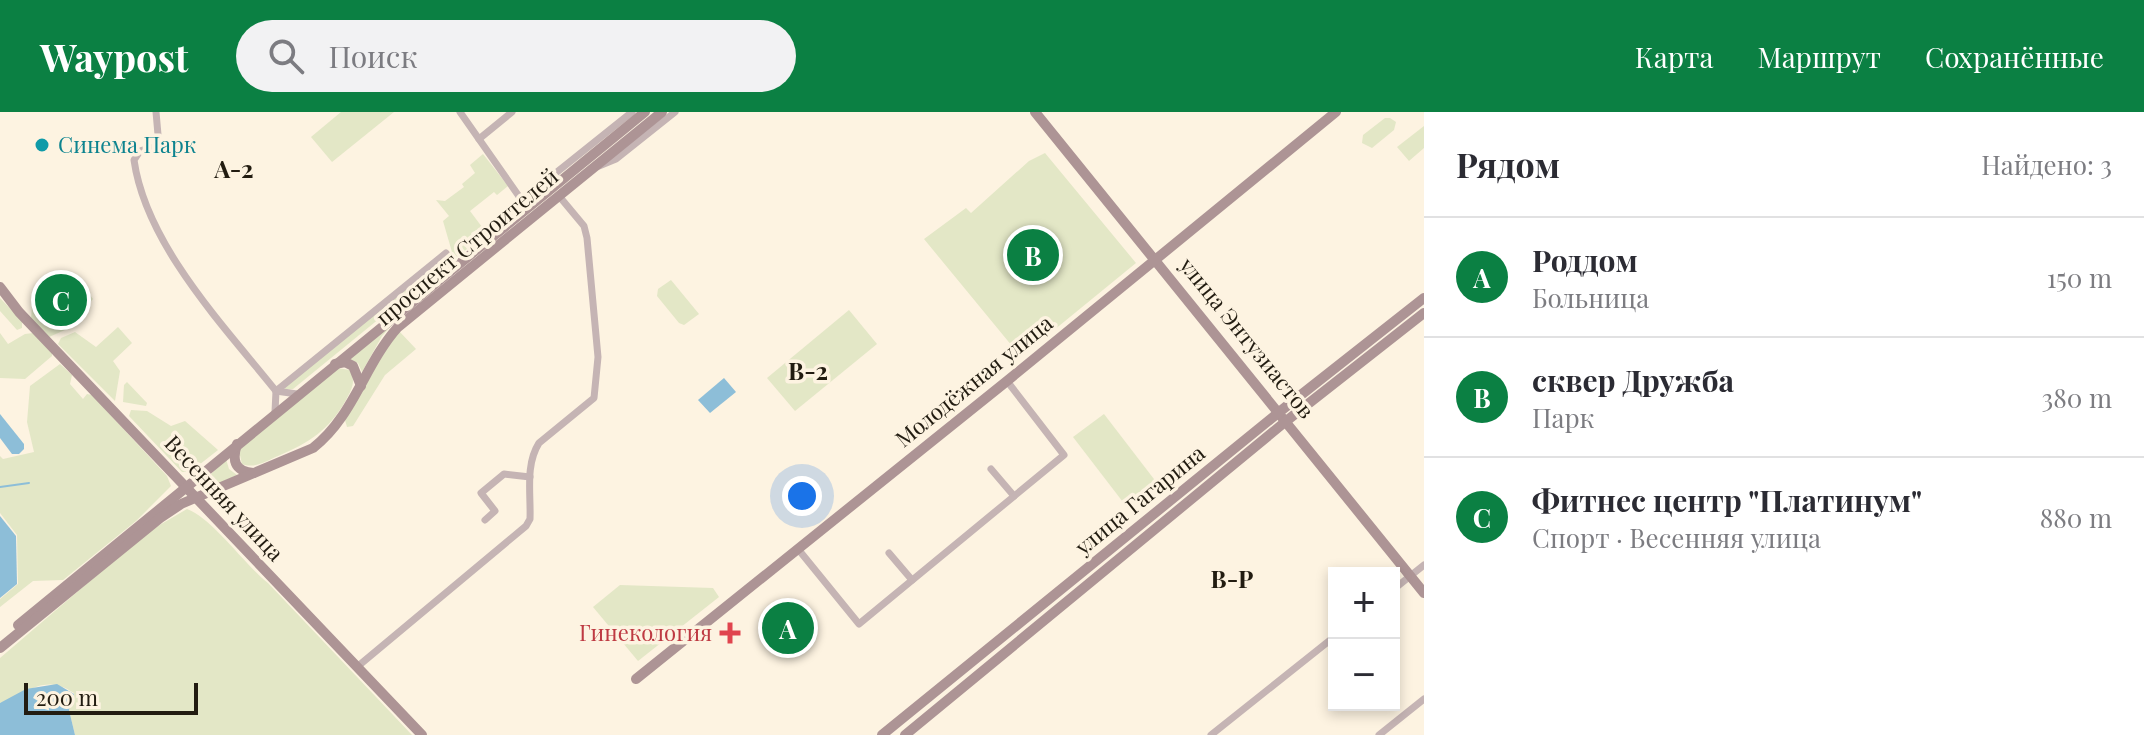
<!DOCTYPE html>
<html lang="ru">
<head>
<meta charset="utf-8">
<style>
  :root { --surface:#fff; --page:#f2f2f3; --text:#2b2b33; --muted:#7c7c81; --line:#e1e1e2; --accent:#0b8043 }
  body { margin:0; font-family:"Playfair Display",serif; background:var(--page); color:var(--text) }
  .controls { position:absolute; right:24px; bottom:24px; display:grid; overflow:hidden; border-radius:0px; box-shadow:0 4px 12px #0003 }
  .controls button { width:72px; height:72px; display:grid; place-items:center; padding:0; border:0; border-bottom:2px solid var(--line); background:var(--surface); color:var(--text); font:40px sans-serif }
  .scale { position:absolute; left:24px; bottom:20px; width:174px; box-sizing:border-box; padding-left:8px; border:4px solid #221c11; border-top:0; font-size:22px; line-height:28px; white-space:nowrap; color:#221c11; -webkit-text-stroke:6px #fdf3e1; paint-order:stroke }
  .you { position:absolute; left:802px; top:384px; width:28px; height:28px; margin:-20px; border:6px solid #fff; border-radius:50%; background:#1a73e8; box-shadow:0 0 0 12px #1a73e833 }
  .badge { display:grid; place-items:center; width:52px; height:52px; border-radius:50%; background:var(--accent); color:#fff; font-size:26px; font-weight:700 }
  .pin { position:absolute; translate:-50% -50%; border:4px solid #fff; box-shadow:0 2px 8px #0006 }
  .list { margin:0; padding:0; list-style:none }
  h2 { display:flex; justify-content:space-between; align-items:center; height:104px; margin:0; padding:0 32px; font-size:34px }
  h2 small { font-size:26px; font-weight:400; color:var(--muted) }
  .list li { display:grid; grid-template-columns:52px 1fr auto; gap:24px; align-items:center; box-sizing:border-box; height:120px; padding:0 32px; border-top:2px solid var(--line) }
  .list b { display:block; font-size:30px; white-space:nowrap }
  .list p { margin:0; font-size:26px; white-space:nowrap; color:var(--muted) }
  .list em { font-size:26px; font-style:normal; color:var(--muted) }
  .icon { flex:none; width:44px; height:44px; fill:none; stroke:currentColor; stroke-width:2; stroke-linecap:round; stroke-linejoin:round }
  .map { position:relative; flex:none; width:1424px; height:623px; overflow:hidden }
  header { display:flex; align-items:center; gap:48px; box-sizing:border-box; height:112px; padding:0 40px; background:var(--accent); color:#fff }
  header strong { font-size:38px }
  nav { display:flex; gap:44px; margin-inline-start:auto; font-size:28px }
  .search { width:560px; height:72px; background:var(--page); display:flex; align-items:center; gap:20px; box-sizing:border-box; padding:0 28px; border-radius:44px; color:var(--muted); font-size:30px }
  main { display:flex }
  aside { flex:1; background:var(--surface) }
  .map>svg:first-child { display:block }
  .green { fill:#e3e7c6 }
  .water { fill:#8dbed8 }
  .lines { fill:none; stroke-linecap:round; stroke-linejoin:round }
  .stream { stroke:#8dbed8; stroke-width:2 }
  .street { stroke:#c5b4b4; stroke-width:7 }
  .secondary { stroke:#ad9495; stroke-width:10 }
  .culture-dot { fill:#0f9aa8; stroke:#fdf3e1; stroke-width:3 }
  .health-dot { fill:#e0444e; stroke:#fdf3e1; stroke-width:3 }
  .labels { text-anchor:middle; stroke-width:7; stroke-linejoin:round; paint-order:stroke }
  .culture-label { font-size:22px; fill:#0d838f; stroke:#fdf3e1; text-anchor:start }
  .street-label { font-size:22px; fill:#221c11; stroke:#fdf3e1 }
  .health-label { font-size:22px; fill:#be3a42; stroke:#fdf3e1; text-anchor:end }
  .neighbourhood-label { font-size:24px; font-weight:bold; fill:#221c11; stroke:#fdf3e1 }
</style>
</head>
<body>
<header>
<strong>Waypost</strong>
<div class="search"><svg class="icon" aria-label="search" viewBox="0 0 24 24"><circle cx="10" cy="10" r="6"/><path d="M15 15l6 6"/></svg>Поиск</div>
<nav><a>Карта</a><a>Маршрут</a><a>Сохранённые</a></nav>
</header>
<main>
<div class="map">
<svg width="1424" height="623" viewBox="0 0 1424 623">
  <rect width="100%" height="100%" fill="#fdf3e1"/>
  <!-- green -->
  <g class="green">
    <polygon points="341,0 394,0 332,50 311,25"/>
    <polygon points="1385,6 1390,6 1396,10 1394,18 1372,36 1362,31 1363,23"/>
    <polygon points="1424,14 1424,36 1409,49 1397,35"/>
    <polygon points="1045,41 1136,151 1021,245 924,127 966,96 971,101 1029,49"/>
    <polygon points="483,42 508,74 497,83 494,80 470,99 482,115 471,121 473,125 464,132 467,137 454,147 443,109 449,104 436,88 445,89 464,75 462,72 475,61 470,53"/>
    <polygon points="444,146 445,153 293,277 285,277 284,274"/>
    <polygon points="671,168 699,202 684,213 679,211 657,184 658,177"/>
    <polygon points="82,173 93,187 65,218 49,225 31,206 32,195 49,213 58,214 82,193"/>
    <polygon points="0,186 22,209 22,216 17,218 0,199"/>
    <polygon points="849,198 877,232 795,299 767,266"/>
    <polygon points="392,213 382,224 362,260 358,251 347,246"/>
    <polygon points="118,215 132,231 113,249 120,259 115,289 58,232 61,226 75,220 96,235"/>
    <polygon points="399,219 416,237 385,263 353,314 347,315 345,308 376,251"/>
    <polygon points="0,221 8,232 25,222 33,221 52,241 52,244 25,267 0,266"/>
    <polygon points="60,252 72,263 70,272 83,287 87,282 92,283 167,364 171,374 136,409 63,468 33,469 0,495 0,487 18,472 17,423 0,401 0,344 3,347 34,340 27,310 30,274"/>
    <path d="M 337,256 L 350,258 C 356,270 352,277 346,288 C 329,318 309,331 278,344 C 266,349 255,357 242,352 L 239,339 L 241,335 Z"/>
    <polygon points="127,270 147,291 146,294 123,290 124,273"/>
    <polygon points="131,298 147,299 171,314 185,309 218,338 190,360 182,360 129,304"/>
    <polygon points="1104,302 1157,371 1126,394 1073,325"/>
    <polygon points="226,347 229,357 237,363 213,374 198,375"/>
    <path d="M 187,397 C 212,406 244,452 268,471 L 412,623 L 75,623 L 69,598 L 74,581 C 44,561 28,581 0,591 L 0,546 L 146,421 Z"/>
    <polygon points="620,473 713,476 719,485 638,549 593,495"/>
  </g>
  <!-- water -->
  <g class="water">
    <polygon points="724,266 736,280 710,301 698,288"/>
    <polygon points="0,302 24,332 24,337 19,342 12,342 0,326"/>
    <polygon points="0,404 16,424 17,472 0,486"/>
    <polygon points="57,572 74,582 69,598 75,623 0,623 0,591 26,577"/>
  </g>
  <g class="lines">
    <!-- stream -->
    <polyline class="stream" points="0,375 29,371"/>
    <!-- street -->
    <g class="street">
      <path d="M 156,0 L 159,34 L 140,39 L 134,48 C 146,133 224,214 276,279 L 275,300"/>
      <polyline points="460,0 523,90"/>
      <polyline points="479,27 512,0"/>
      <polyline points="599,54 616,47 675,0"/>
      <polyline points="522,88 632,0"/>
      <polyline points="276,279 446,141 455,154"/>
      <polyline points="276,279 297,282"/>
      <polyline points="991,357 1014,384"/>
      <polyline points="485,408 495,399 481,381 504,362 530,365"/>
      <polyline points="798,437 859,512 1064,343 1007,269"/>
      <polyline points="889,441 912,468"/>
      <polyline points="1394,477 1424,453"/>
      <path d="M 357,555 L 526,414 L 530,407 C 531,382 525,353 539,331 L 594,286 L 598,245 L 587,126 L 584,114 L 559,84"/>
      <polyline points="1211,623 1334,525"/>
      <polyline points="1379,623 1424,587"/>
    </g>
    <!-- secondary -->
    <g class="secondary">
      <polyline points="1035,0 1424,481"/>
      <polyline points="0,175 19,200 422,623"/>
      <polyline points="335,252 345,250 353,254 361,274"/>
      <path d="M 237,332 C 232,348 234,359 253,361"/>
      <polyline points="18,513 645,0"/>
      <path d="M 0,536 L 160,406 L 181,392 L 313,336 C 354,304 364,253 398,215 L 662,0"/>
      <polyline points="636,567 1007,269 1336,0"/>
      <polyline points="882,623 1278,301 1424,186"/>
      <polyline points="905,623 1285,310 1424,201"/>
    </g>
  </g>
  <!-- markers -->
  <circle class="culture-dot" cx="42" cy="33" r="8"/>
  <path class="health-dot" d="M726 509h8v8h8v8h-8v8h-8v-8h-8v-8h8z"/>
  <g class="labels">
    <!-- culture labels -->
    <g class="culture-label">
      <text x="58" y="41">Синема Парк</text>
    </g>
    <!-- street labels -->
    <g class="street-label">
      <text transform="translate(467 135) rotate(-40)" y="8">проспект Строителей</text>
      <text transform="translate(1247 226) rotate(51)" y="8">улица Энтузиастов</text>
      <text transform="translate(974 269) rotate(-39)" y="8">Молодёжная улица</text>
      <text transform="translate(224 386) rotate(47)" y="8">Весенняя улица</text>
      <text transform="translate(1140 388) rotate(-39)" y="8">улица Гагарина</text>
    </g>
    <!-- health labels -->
    <g class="health-label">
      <text x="712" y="529">Гинекология</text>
    </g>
    <!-- neighbourhood labels -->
    <g class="neighbourhood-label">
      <text x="234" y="66">А-2</text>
      <text x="808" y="268">В-2</text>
      <text x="1232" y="476">В-Р</text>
    </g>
  </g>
</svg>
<div class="controls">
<button>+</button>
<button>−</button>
</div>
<div class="scale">200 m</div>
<div class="you"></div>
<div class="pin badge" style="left:788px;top:516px">A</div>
<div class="pin badge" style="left:1033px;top:143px">B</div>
<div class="pin badge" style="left:61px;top:188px">C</div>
</div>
<aside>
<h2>Рядом<small>Найдено: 3</small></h2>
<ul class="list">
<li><span class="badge">A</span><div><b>Роддом</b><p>Больница</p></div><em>150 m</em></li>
<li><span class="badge">B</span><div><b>сквер Дружба</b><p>Парк</p></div><em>380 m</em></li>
<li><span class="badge">C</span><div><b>Фитнес центр &quot;Платинум&quot;</b><p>Спорт · Весенняя улица</p></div><em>880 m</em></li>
</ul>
</aside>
</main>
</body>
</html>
